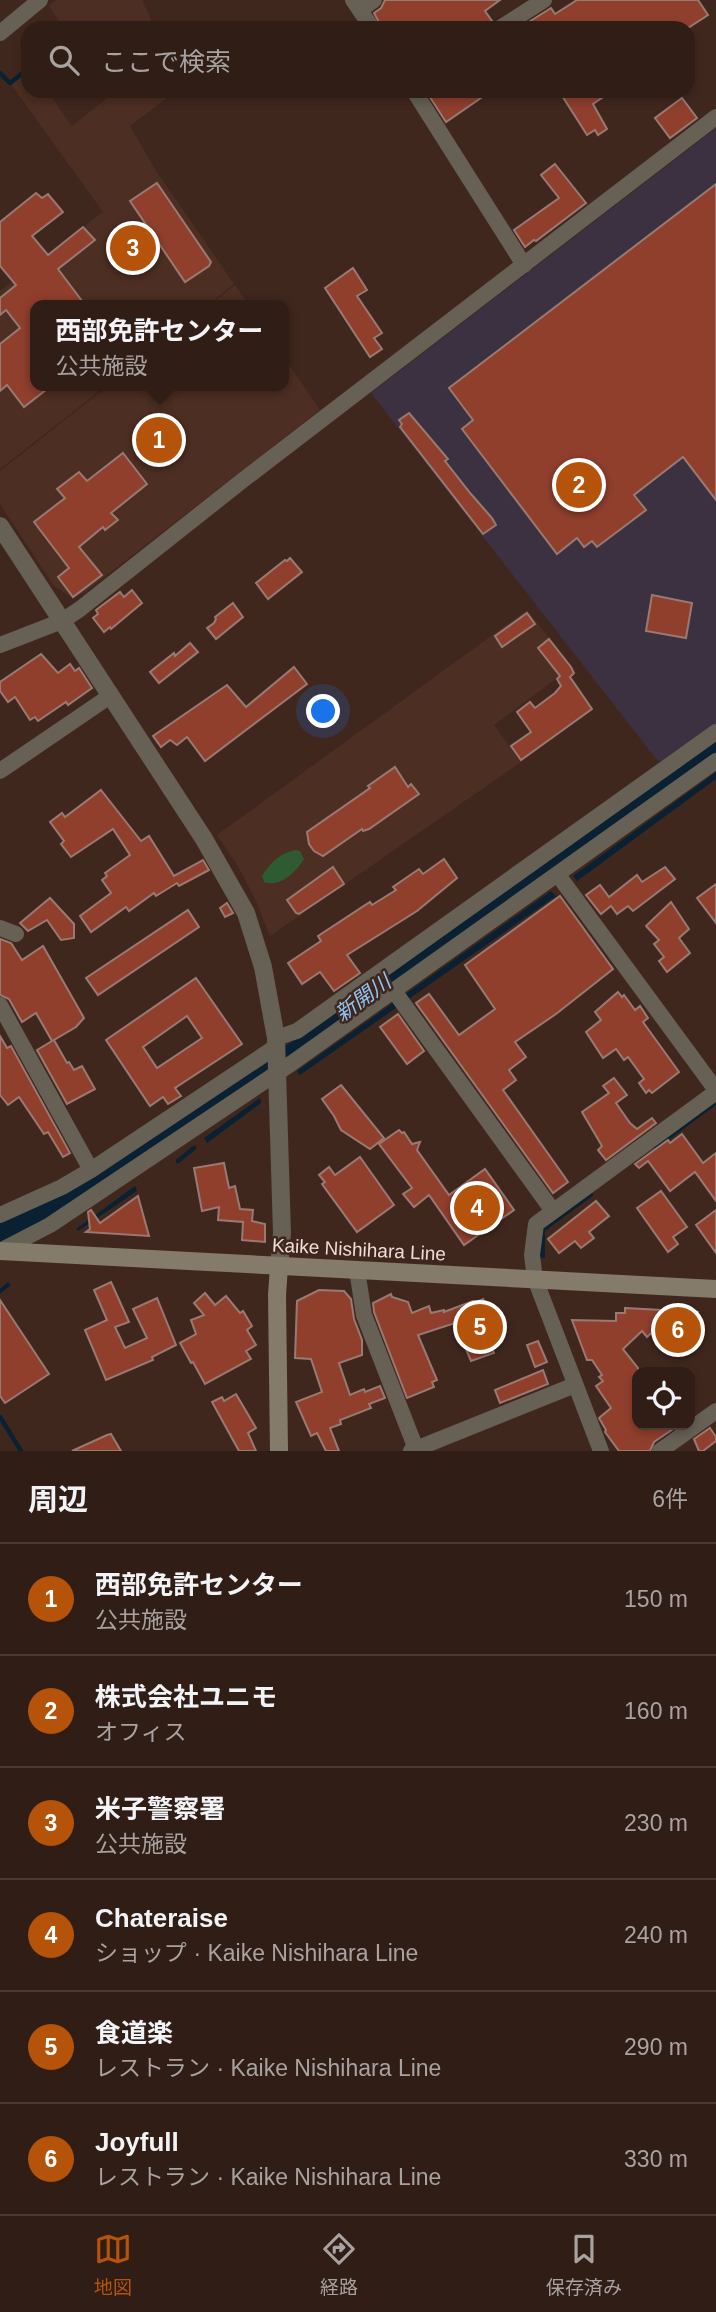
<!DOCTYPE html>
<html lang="ja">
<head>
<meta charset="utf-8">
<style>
  :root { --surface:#301d16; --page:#3c2a23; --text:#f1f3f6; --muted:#a8a2a1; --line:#4b3b35; --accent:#b45309 }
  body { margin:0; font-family:Helvetica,"Noto Sans JP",sans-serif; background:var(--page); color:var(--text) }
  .controls { position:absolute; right:21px; bottom:21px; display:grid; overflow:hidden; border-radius:14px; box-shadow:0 4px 10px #0003 }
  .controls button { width:63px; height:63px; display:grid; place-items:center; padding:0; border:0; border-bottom:2px solid var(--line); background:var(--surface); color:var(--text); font:35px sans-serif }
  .you { position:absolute; left:324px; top:712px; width:24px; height:24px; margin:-18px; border:5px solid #fff; border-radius:50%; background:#1a73e8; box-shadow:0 0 0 10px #1a73e833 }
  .badge { display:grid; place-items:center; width:46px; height:46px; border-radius:50%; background:var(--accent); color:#fff; font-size:23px; font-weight:700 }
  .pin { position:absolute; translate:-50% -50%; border:4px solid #fff; box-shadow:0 2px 7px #0006 }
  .popup { position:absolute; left:30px; top:300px; width:259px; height:91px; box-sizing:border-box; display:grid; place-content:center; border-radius:14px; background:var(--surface); filter:drop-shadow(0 2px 5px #0005); font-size:23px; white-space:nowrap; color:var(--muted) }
  .popup b { font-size:26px; color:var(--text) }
  .popup::after { content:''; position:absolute; left:50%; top:100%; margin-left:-14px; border:14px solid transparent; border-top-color:var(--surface) }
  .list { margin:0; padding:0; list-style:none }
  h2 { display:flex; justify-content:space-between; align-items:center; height:91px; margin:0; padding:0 28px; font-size:30px }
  h2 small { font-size:23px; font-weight:400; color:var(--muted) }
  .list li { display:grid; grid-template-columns:46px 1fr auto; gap:21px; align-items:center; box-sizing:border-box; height:112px; padding:0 28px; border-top:2px solid var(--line) }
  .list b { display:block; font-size:26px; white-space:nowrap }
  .list p { margin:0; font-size:23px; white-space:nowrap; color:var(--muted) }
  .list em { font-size:23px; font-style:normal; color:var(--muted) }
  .icon { flex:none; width:38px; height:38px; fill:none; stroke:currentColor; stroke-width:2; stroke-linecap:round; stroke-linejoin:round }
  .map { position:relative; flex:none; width:716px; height:1451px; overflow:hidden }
  .search { position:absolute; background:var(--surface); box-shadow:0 4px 10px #0003; left:21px; right:21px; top:21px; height:77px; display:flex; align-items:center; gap:18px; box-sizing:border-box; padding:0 24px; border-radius:21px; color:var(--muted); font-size:26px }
  .sheet { height:763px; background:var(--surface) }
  nav { display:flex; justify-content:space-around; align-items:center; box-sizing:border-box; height:98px; border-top:2px solid var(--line); background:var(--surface); font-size:19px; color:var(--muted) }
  nav a { display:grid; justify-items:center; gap:4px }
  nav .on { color:var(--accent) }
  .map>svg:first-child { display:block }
  .built { fill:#4d2e22 }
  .industrial { fill:#3c3140 }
  .green { fill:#2e5b32 }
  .water { fill:#092133 }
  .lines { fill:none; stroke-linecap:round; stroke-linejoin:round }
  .stream { stroke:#092133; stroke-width:4.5 }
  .building { fill:#903f2d; stroke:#997a72; stroke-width:2; fill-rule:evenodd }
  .minor { stroke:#666055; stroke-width:16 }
  .tertiary { stroke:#666055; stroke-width:18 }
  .secondary { stroke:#847b6a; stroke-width:18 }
  .labels { text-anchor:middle; stroke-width:5; stroke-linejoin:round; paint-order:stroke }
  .street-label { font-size:19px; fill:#edddd6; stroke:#40271e }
  .water-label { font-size:21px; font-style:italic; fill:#8ec5f2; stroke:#40271e }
</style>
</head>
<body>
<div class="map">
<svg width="716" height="1451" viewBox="0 0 716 1451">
  <rect width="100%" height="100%" fill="#40271e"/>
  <!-- built -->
  <g class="built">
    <polygon points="56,0 142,0 155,28 64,28 49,6"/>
    <polygon points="28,71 28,91 47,91 72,126 110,96 107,91 176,91 130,126 156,171 234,284 208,305 35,305 35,386 106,386 0,469 0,291 103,212 11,84"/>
    <polygon points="235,285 249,305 210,305"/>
    <polygon points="283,356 320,410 85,592 73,598 54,586 0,504 0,471 108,386 283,386"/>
    <polygon points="527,610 572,667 494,725 521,762 270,936 256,901 238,866 217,835"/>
  </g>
  <!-- industrial -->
  <polygon class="industrial" points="716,128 716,724 664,762 657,760 371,393"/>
  <!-- green -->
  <path class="green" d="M 295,850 L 300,851 L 304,859 C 296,872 280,888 264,882 L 262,876 C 270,863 280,853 295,850 Z"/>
  <!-- water -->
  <g class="water">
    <polygon points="716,739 716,752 297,1050 105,1183 29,1229 0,1243 0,1223 76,1187 290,1043 299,1034"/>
    <polygon points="716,772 716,779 577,881 573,876"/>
    <polygon points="551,891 556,896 300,1075 297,1071"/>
    <polygon points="260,1098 261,1103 207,1143 204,1138"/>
    <polygon points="713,1100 716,1105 655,1150 652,1145"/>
    <polygon points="135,1186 137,1191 78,1231 76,1229"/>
    <polygon points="591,1191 594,1195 545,1231 545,1258 538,1258 540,1228"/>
  </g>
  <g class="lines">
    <!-- stream -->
    <g class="stream">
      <polyline points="0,73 10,83 28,69"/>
      <polyline points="178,1161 194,1148"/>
      <polyline points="0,1291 8,1285"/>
      <polyline points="0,1417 21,1451"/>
    </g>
  </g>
  <!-- building -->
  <g class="building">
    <polygon points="385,0 500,0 485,11 492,21 485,28 382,28 374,13 381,8"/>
    <polygon points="577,0 698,0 708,15 688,28 526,28 524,25 551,8 555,14"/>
    <polygon points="433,91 491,91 446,122 428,94"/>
    <polygon points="559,91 612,91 593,104 607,129 598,135 595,130 587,135"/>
    <polygon points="682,98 697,118 670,138 655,118"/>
    <polygon points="555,164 586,203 536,241 534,240 525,247 514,230 559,198 541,175"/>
    <polygon points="157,183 211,262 209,266 185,282 130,201"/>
    <polygon points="716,184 716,500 683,457 634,495 646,510 597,547 592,541 584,547 577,538 557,554 462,429 473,420 449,388"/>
    <polygon points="36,193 42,198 48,194 63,212 32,236 48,255 83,227 95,240 58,269 85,305 35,305 35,386 51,386 24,407 7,385 0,391 0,344 20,328 6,310 0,315 0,298 16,285 0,266 0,222"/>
    <polygon points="353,268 367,290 357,296 382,333 374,338 382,349 370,357 325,288"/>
    <polygon points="409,413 448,459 445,461 471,494 492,518 496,525 483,534 400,427 402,424 399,420"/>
    <polygon points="123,453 147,484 111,513 118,520 105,530 103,527 79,547 102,575 73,597 58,577 69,568 34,522 65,498 57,489 79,472 87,481"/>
    <polygon points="290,558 302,572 268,599 256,583 285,560 287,561"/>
    <polygon points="132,590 142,603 111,629 110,627 104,632 93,618 98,614 96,610 120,592 124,597"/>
    <polygon points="652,595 692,603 686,638 646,631"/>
    <polygon points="233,603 243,617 216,639 207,628 214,623 216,619 215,617"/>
    <polygon points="527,613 535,624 502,647 495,636"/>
    <polygon points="549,639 571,667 574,673 570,677 592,709 521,760 511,746 531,732 517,712 530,702 535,708 555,693 561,686 557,679 560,676 538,648"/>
    <polygon points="190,643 198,652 159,683 150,672 174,653 175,656"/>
    <polygon points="41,654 58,673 70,664 75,671 79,668 92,688 68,705 66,702 38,721 35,717 30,720 15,697 8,702 0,691 0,682"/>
    <polygon points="294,667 307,684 205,761 187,737 177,745 170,740 161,747 153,736 227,685 246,707"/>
    <polygon points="395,767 408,787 411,784 419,794 369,829 363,831 362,829 323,856 314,851 309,844 307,832 370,788 368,786"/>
    <polygon points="101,790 141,841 149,836 174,876 203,860 209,870 179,886 177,883 156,896 154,893 129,911 126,907 91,932 80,916 111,893 102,880 107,876 105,873 130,855 113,829 71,857 61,844 64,841 50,822 62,813 65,817"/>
    <polygon points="444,859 457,878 417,911 347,955 360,973 334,991 320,972 302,984 288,963 321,941 318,936 370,902 372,905 396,890 393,887 419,869 423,874"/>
    <polygon points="333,867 344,884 299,914 296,913 287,900"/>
    <polygon points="665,867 675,879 633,911 628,906 617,914 611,906 601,914 586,895 600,885 609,897 637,875 642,882"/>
    <polygon points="716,884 716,923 697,898"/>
    <polygon points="560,896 613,969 556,1014 515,1042 526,1057 509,1070 516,1080 503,1090 566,1179 568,1182 553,1193 416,1003 429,994 459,1035 495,1009 465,965"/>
    <polygon points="50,898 74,924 74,938 61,940 47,920 28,931 20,923"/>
    <polygon points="671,902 689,929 679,938 690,953 667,972 659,961 664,957 654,944 659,940 646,926"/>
    <polygon points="227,903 233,913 225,917 220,908"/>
    <polygon points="188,910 199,927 98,995 86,978"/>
    <polygon points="0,939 11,943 22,960 43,946 84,1018 76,1027 54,1040 67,1063 69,1062 74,1070 82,1066 95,1089 67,1104 37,1050 52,1041 36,1013 22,1022 9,999 0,995"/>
    <path d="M 196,978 L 242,1044 L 175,1088 L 181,1096 L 168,1104 L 163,1097 L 150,1106 L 106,1040 ZM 187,1016 L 202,1038 L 157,1068 L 143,1047 Z"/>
    <polygon points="618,992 622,997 624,995 635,1010 640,1006 648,1018 643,1022 679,1072 652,1093 649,1090 646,1093 639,1083 644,1079 628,1057 624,1060 616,1049 603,1058 586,1032 601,1020 595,1012"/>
    <polygon points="398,1014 424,1051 407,1064 380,1027"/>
    <polygon points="0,1036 7,1048 11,1046 70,1153 63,1157 48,1132 44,1134 19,1097 8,1105 0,1095"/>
    <polygon points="614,1078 627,1095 616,1103 630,1123 637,1129 652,1118 656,1123 606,1160 598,1150 602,1146 582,1112 609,1093 603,1086"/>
    <polygon points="341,1085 384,1138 370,1149 341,1130 334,1116 322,1099"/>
    <polygon points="399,1130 402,1133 404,1132 412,1144 420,1142 417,1150 449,1195 485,1169 514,1210 464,1245 429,1195 414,1207 403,1194 412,1188 379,1144"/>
    <polygon points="682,1134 703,1163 716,1153 716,1201 695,1172 670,1191 648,1161 639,1168 635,1164 668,1140 670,1143"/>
    <polygon points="360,1157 394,1205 357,1232 322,1184 325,1182 319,1175 329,1167 335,1175"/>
    <polygon points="224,1163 229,1188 235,1186 240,1209 253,1210 252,1221 265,1224 265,1242 242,1240 243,1222 218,1220 219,1207 202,1211 194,1168"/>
    <polygon points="661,1191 687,1227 673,1237 678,1244 668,1252 637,1208"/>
    <polygon points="138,1196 149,1236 86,1232 90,1229 88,1212 91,1210 100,1223"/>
    <polygon points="596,1201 609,1216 589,1232 594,1238 581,1248 575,1241 559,1253 548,1239"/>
    <polygon points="716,1210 716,1253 696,1225"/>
    <polygon points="111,1282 129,1322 115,1327 125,1348 147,1338 133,1309 157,1298 176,1345 152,1357 153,1360 106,1380 85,1330 107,1320 94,1290"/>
    <polygon points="319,1290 344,1291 351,1299 354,1319 362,1340 362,1355 339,1363 350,1395 364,1389 365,1392 380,1386 385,1398 369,1404 371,1408 340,1420 341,1424 330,1428 339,1451 326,1451 317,1433 311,1436 296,1402 322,1392 311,1359 295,1358 297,1301"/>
    <polygon points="205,1293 215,1305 226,1296 240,1313 243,1311 252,1326 247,1330 256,1345 246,1351 251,1359 205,1384 193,1362 191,1363 180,1343 196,1334 191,1320 204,1315 194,1303"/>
    <polygon points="391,1294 392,1297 408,1302 412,1313 429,1306 431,1313 444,1310 444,1312 473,1301 474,1303 483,1299 502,1341 491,1346 494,1353 471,1361 455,1323 418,1335 437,1380 432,1382 434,1387 407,1398 374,1312 373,1303"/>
    <polygon points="0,1300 49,1374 5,1403 0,1396"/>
    <polygon points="625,1308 698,1312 695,1349 660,1347 661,1324 647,1337 642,1331 623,1349 638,1368 637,1425 679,1425 654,1442 650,1451 619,1451 605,1432 606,1430 599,1418 611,1408 596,1386 603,1381 599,1377 602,1375 592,1360 587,1360 572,1320 616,1321 616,1313 625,1313"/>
    <polygon points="538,1341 547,1362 535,1367 527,1345"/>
    <polygon points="543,1370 548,1384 500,1403 495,1390"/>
    <polygon points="236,1394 256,1428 248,1433 256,1451 239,1451 212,1402 222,1397 224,1401"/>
    <polygon points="710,1428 716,1437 716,1441 703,1451 699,1451 694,1439"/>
    <polygon points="111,1434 121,1451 72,1451 107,1435"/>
  </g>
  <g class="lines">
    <!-- minor -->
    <g class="minor">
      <polyline points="353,0 372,28"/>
      <polyline points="360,10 374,0"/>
      <polyline points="500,28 544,0"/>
      <polyline points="0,33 40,0"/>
      <polyline points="414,91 524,265"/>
      <polyline points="0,645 62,621 80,609 243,480 716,117"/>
      <polyline points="0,771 110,696"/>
      <polyline points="558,875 716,1090"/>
      <polyline points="0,928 16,934"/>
      <polyline points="394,991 553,1211"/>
      <polyline points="0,1005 91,1170"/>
      <polyline points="276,1038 297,1031 716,732"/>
      <polyline points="0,1215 62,1187 91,1170 277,1046"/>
      <polyline points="0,1251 50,1225 292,1063 716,761"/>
      <polyline points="357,1270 364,1315 416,1449"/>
      <polyline points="411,1451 575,1385"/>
      <polyline points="601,1451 535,1279 532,1255 536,1224 716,1092"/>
      <polyline points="660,1451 716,1411"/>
    </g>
    <!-- tertiary -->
    <polyline class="tertiary" points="0,526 204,839 246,913 263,967 276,1038 282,1233 279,1267"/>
    <!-- secondary -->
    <g class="secondary">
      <polyline points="0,1251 716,1289"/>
      <polyline points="279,1451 277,1295 279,1267"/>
    </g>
  </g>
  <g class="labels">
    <!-- street labels -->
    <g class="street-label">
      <text transform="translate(359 1249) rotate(3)" y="7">Kaike Nishihara Line</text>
    </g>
    <!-- water labels -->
    <g class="water-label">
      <text transform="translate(363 998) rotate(-36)" y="7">新開川</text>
    </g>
  </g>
</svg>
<div class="controls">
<button><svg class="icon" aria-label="locate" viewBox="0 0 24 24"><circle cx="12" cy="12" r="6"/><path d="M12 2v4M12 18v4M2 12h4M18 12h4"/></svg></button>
</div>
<div class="you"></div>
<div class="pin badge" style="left:159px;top:440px">1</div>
<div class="popup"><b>西部免許センター</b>公共施設</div>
<div class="pin badge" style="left:579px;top:485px">2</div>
<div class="pin badge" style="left:133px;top:248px">3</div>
<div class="pin badge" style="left:477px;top:1208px">4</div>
<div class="pin badge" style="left:480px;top:1327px">5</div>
<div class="pin badge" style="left:678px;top:1330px">6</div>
<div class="search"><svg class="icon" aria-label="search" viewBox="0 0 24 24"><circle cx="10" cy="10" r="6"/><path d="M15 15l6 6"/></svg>ここで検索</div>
</div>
<section class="sheet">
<h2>周辺<small>6件</small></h2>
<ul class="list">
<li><span class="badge">1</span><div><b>西部免許センター</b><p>公共施設</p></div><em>150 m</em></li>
<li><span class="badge">2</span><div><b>株式会社ユニモ</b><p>オフィス</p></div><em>160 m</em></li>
<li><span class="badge">3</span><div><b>米子警察署</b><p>公共施設</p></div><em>230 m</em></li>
<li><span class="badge">4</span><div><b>Chateraise</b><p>ショップ · Kaike Nishihara Line</p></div><em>240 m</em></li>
<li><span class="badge">5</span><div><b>食道楽</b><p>レストラン · Kaike Nishihara Line</p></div><em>290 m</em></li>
<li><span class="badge">6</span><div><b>Joyfull</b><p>レストラン · Kaike Nishihara Line</p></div><em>330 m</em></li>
</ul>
</section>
<nav>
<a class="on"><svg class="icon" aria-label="map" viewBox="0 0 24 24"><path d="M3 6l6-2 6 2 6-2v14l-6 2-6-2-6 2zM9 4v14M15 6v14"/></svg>地図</a>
<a><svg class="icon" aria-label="directions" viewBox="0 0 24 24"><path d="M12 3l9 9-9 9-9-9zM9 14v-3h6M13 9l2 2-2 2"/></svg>経路</a>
<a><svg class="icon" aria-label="saved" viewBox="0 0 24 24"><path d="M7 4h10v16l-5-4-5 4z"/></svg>保存済み</a>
</nav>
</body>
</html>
